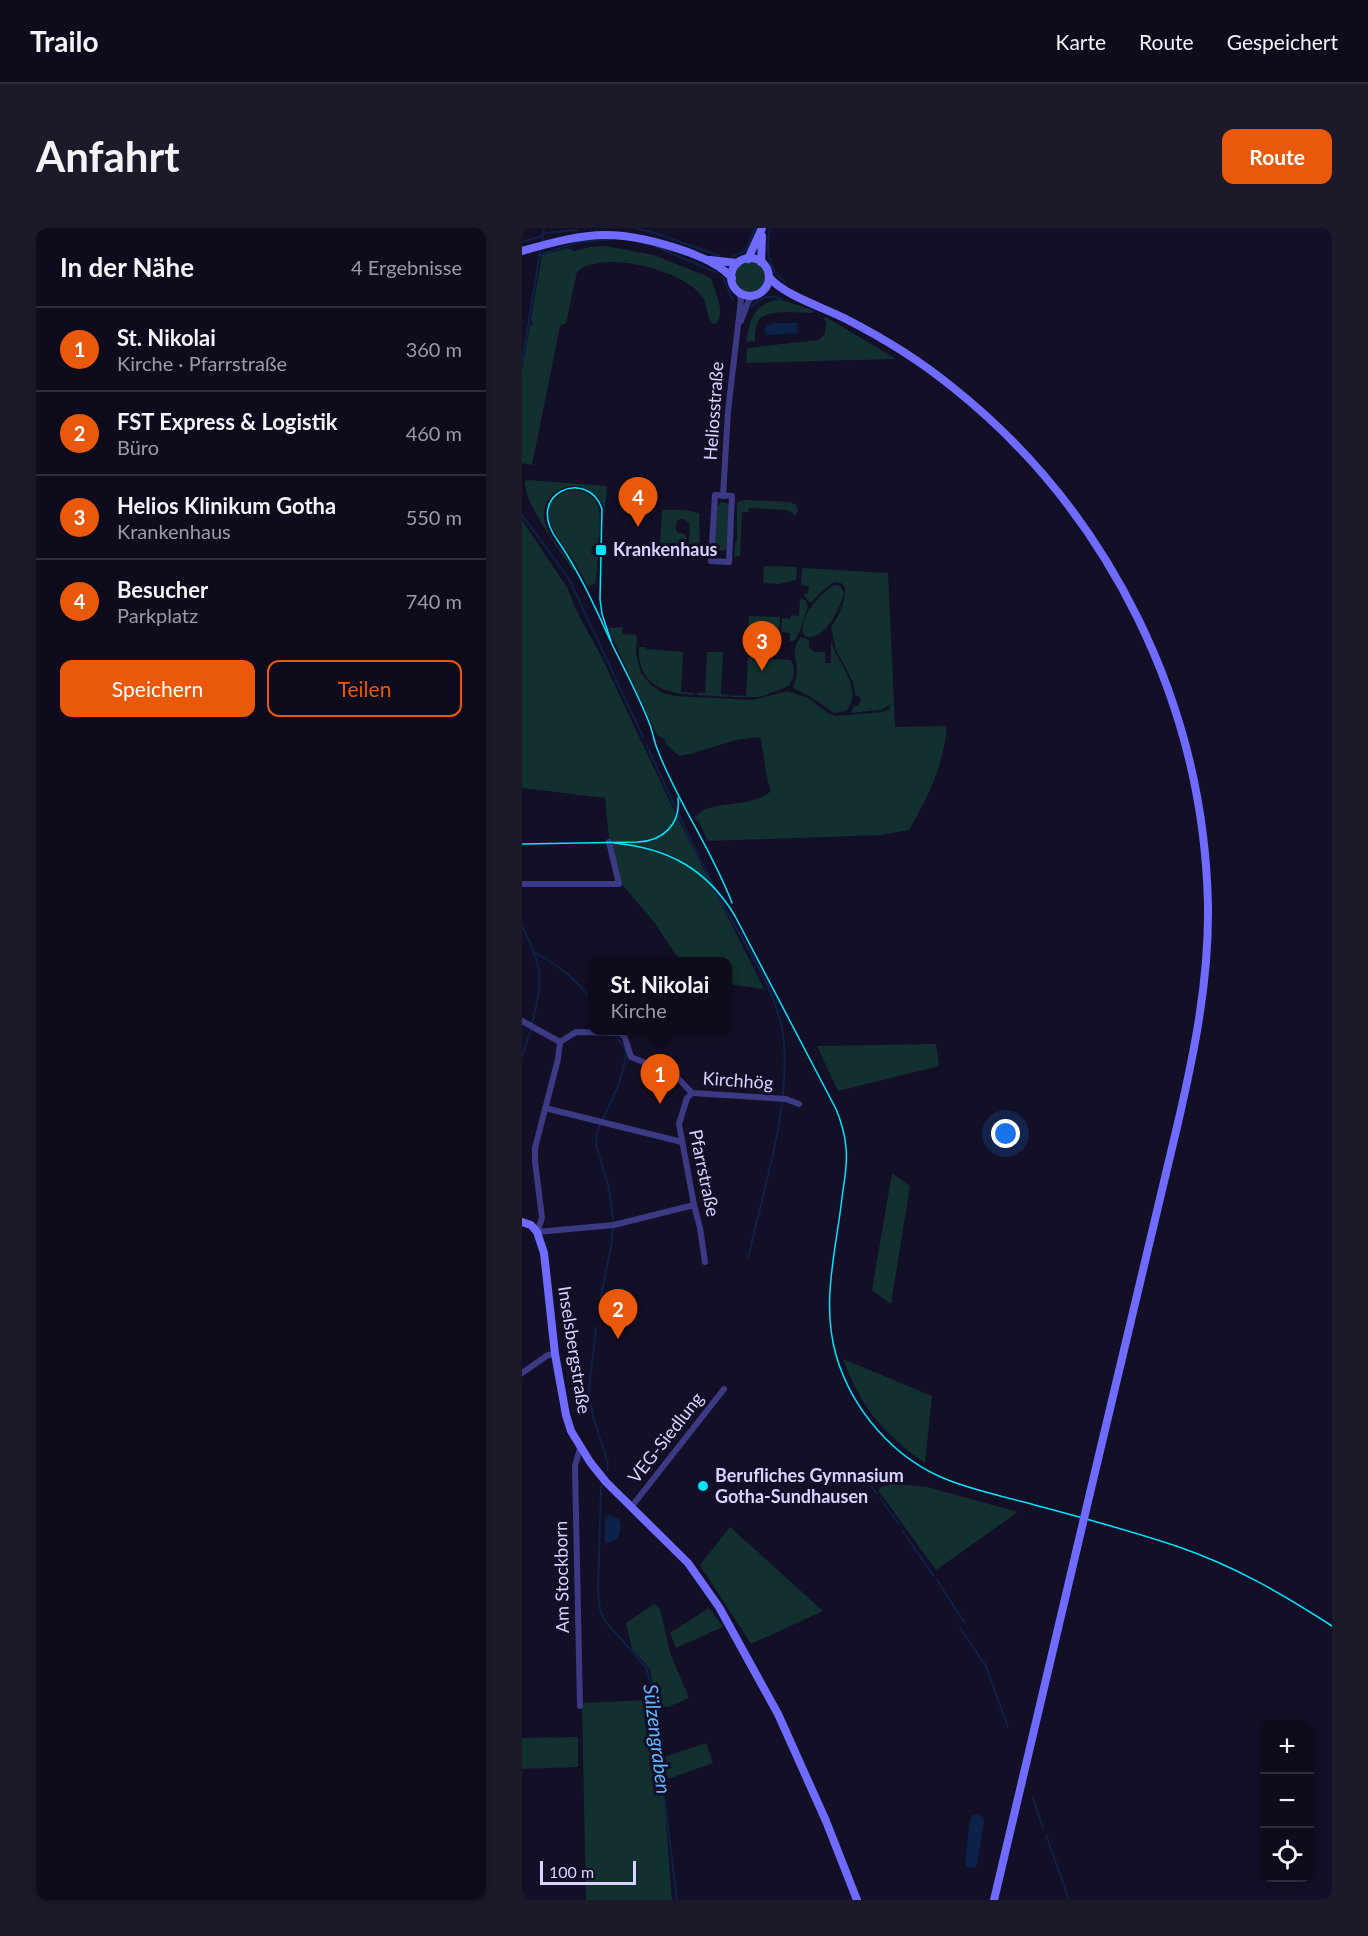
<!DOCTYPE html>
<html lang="de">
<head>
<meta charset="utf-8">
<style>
  :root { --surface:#0e0b1c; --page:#1c1929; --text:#f1f3f6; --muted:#9b9ba3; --line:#2e2b3b; --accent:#ea580c }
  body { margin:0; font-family:Lato,sans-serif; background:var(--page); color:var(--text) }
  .controls { position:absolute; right:18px; bottom:18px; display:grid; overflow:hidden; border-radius:12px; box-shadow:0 3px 9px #0003 }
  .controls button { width:54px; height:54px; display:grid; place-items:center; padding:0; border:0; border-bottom:2px solid var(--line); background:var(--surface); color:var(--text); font:30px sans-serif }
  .scale { position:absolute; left:18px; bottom:15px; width:96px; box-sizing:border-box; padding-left:6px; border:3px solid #d9d4ff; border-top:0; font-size:16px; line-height:21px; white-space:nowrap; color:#d9d4ff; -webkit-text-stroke:4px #130f26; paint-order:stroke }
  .you { position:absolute; left:484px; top:906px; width:21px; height:21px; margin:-15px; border:4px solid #fff; border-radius:50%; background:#1a73e8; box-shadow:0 0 0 9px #1a73e833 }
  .badge { display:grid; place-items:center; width:39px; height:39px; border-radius:50%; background:var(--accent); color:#fff; font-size:20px; font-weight:700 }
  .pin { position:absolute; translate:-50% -50px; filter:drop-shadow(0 2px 3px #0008) }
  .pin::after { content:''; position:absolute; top:32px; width:21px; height:18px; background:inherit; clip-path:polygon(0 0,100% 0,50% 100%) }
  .popup { position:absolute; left:66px; top:729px; width:144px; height:78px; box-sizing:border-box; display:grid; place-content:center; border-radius:12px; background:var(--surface); filter:drop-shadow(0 2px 4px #0005); font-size:20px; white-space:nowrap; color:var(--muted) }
  .popup b { font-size:22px; color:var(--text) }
  .popup::after { content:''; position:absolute; left:50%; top:100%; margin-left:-12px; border:12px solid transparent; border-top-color:var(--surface) }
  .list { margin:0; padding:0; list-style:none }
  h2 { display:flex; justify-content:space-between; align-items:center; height:78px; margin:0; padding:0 24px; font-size:26px }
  h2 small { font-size:20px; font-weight:400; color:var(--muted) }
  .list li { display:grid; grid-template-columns:39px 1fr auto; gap:18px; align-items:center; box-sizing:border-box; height:84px; padding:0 24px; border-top:2px solid var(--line) }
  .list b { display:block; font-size:22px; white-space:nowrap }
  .list p { margin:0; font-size:20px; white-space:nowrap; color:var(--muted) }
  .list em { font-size:20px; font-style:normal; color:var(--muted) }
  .actions { display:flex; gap:12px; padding:18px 24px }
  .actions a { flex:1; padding:14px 0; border:2px solid var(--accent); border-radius:12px; text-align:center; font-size:21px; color:var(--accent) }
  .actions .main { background:var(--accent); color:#fff }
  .icon { flex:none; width:33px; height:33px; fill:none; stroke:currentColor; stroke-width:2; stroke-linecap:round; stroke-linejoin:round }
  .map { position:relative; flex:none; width:810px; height:1672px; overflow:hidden; border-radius:12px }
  header { display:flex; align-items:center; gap:36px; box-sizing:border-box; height:84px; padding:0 30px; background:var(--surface); border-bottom:2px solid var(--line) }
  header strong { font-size:28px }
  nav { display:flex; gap:33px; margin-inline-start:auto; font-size:21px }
  .intro { display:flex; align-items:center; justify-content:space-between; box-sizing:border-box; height:144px; padding:0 36px }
  h1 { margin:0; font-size:42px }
  .button { padding:15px 27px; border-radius:12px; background:var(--accent); color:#fff; font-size:21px; font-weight:700 }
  main { display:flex; gap:36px; padding:0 36px }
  aside { flex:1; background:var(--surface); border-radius:12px; box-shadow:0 3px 9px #0003 }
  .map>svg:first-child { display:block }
  .green { fill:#12302f }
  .water { fill:#0c2248 }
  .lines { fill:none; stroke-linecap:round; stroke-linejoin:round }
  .stream { stroke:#0c2248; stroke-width:2 }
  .street { stroke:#3d3a85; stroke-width:6 }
  .secondary { stroke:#6f6bff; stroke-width:8 }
  .tram { stroke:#00e5ff; stroke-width:1.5 }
  .secondary-bridge { stroke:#6f6bff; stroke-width:8 }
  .poi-dot { fill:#00e5ff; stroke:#130f26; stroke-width:2 }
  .labels { text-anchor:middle; stroke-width:6; stroke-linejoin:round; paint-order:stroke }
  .street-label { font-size:18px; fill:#d9d4ff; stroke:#130f26 }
  .poi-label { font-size:18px; font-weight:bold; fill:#d9d4ff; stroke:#130f26; text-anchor:start }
  .water-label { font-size:20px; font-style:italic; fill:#62b6ff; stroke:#130f26 }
</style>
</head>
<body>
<header>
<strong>Trailo</strong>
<nav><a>Karte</a><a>Route</a><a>Gespeichert</a></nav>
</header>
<div class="intro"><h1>Anfahrt</h1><a class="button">Route</a></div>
<main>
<aside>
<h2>In der Nähe<small>4 Ergebnisse</small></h2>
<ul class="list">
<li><span class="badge">1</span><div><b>St. Nikolai</b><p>Kirche · Pfarrstraße</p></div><em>360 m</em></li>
<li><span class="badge">2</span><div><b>FST Express &amp; Logistik</b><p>Büro</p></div><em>460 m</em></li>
<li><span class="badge">3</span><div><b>Helios Klinikum Gotha</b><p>Krankenhaus</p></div><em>550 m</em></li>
<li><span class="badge">4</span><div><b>Besucher</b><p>Parkplatz</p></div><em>740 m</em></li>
</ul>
<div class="actions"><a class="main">Speichern</a><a>Teilen</a></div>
</aside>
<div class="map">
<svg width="810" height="1672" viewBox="0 0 810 1672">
  <rect width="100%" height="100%" fill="#130f26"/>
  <!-- green -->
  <g class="green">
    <path d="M 83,18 L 132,27 L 189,50 C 193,65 203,80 195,95 L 191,96 C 183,87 186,75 179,67 C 160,42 79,21 55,44 L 44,95 L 38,98 L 10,237 L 0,235 L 0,142 L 8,97 L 11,97 L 9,91 L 20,27 L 46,20 L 52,23 L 68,19 Z"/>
    <circle cx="228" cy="49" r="16"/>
    <path d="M 257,71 L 293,83 L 291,85 C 278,85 242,80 236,94 C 233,99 233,107 233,113 L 224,114 C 229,90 231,77 257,71 Z"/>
    <polygon points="304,89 374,131 224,135 225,120 297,112 303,105 304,95 302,90"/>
    <path d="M 6,252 L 85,258 L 83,281 C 61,238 11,263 24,298 C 29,314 45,326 53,341 L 51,342 C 39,325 0,272 3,253 Z"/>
    <path d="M 49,262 C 85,263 78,292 76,318 L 70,318 L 69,326 L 76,327 L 74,355 L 66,359 C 61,349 56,339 50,330 C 34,308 7,275 49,262 Z"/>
    <polygon points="223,272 268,274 274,277 276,283 273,287 265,282 226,280 227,284 220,284 218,328 212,329 213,315 215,312 215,274"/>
    <polygon points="199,274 205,275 208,280 205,320 202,323 194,322 192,318 195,279"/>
    <polygon points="140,282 163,282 177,285 178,319 185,320 185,327 179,327 178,331 166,328 168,296 161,291 156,292 153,299 155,304 164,307 163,329 141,329 141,321 138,320"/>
    <polygon points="0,292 46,361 53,380 79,428 147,572 242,761 206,756 206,734 158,733 132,694 99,655 87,610 83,570 0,560"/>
    <polygon points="242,338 275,339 274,352 256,356 241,355"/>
    <path d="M 280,340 L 366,345 L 373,499 L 425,498 C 421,539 407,567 387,602 L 359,607 L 186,613 L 177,594 L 172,590 C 176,587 179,582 184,581 C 204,574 232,578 249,563 L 246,555 L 239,512 L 237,509 L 214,512 L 168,526 L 157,528 L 145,517 L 142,511 L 135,507 L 86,400 L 100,399 L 100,406 L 115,407 L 114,425 L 119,445 L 129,457 L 141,465 L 154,468 L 231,472 L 265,463 L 286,470 L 306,485 L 314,488 L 360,484 L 367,481 L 368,477 L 358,482 L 329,485 L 332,478 L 336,478 L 339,472 L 338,469 L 333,467 L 331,454 L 314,422 L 309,399 C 317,388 324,373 323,359 L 319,355 L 312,354 L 300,363 L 290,374 L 287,374 L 281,366 L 286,366 L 287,358 L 279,357 Z"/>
    <path d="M 312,357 L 318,358 L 322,365 C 318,380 303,413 283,409 C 272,393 299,365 312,357 Z"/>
    <path d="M 278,370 L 283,372 L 286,379 C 281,390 279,405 272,413 L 268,413 L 268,405 L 259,404 L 260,390 L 269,391 L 269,387 L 277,388 Z"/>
    <polygon points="227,388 258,389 257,404 226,402"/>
    <path d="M 279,409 L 287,412 L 287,420 L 292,424 L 303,424 L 303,435 L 309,435 L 309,413 C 315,434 343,464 324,483 L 312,485 L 289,469 L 271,460 C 272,456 274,451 275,446 C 276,431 267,424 279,409 Z"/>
    <path d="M 117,419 L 124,419 L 124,421 L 161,424 L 159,464 L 172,465 L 172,467 C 141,465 115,456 117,419 Z"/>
    <polygon points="185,424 201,424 199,466 207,467 207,469 175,467 175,465 183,465"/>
    <path d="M 226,429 L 269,432 C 274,442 272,449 267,458 L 238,469 L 210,469 L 210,467 L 224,468 Z"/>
    <polygon points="414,816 417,838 316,863 295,818"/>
    <polygon points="370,945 388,958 369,1076 350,1062"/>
    <path d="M 321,1131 L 410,1168 L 403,1235 C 360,1204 340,1181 321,1131 Z"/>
    <polygon points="375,1256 405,1259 496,1284 414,1342 356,1262 361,1258"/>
    <polygon points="208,1299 301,1383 229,1416 178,1337"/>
    <polygon points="132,1376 138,1381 148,1425 167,1470 146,1479 138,1478 130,1456 129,1444 124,1436 110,1421 104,1395"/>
    <polygon points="187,1380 201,1399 154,1420 148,1405"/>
    <polygon points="125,1472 138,1538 133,1548 141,1555 150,1672 64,1672 60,1475"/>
    <polygon points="56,1509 56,1539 0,1541 0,1510"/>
    <polygon points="184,1515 191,1535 143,1552 139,1530"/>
  </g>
  <!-- water -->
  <g class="water">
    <polygon points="250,95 275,95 276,105 245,107 242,101 244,98"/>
    <polygon points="86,1287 97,1291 99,1298 96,1310 86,1315 83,1314 83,1289"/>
    <polygon points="456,1586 461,1590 462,1595 455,1636 453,1640 445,1639 443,1635 448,1591 451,1587"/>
  </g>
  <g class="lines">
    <!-- stream -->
    <g class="stream">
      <polyline points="112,0 133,5 198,28"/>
      <path d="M 248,0 C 244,22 245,40 263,54"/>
      <polyline points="23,5 55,2"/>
      <polyline points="0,14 20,8"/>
      <polyline points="20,14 22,0"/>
      <polyline points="135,19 193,44"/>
      <polyline points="17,27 57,14 91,11"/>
      <polyline points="210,29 224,22 233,0"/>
      <polyline points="201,49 211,73"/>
      <path d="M 229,79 C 239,69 247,66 260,71"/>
      <polyline points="0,135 19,19"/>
      <polyline points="0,287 47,351 121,509"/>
      <path d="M 125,518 C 150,573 176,629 204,682 C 227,724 258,767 262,815 C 267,889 241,960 226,1031"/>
      <path d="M 0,698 C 20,737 22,752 10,795"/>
      <path d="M 14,725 C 38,739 54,750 70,773"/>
      <polyline points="0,828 9,801"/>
      <polyline points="79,1068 90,1014 91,991 87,960 74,917 75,904 97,856 104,829 103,820 93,807"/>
      <polyline points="74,1100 67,1162 71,1189 86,1235 85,1242"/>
      <polyline points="79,1258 76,1362 78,1382 83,1393 124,1439 128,1453 155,1672"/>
      <polyline points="349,1258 355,1266"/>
      <polyline points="358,1270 377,1296"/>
      <polyline points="380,1302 411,1347"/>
      <polyline points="415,1352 442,1394"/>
      <polyline points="438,1400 464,1438 486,1499"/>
      <polyline points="511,1570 521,1600"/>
      <polyline points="524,1607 547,1672"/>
    </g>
    <!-- street -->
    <g class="street">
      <polyline points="219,93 226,74 230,68"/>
      <polygon points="193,267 210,268 207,334 189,333"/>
      <polyline points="201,268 206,183 219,72 217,65"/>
      <polyline points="0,656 97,656 87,614"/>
      <polyline points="0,793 38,814"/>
      <polyline points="38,814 36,831 13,920 13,933 20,990 15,1004 92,997 172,977"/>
      <polyline points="38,814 54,804 99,805 103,810 109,829 153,847 170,865 264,871 277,876"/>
      <polyline points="170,865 165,870 157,896 172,977 178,1000 183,1034"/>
      <polyline points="23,880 160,914"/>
      <polyline points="0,1145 26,1127 33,1126"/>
      <polyline points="58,1220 53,1238 58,1478"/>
      <polyline points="110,1278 202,1161"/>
    </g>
    <!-- secondary -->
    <g class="secondary">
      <path d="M 0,23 C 69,3 97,0 166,24 C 181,30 199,37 210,50"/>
      <circle cx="228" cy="49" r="19"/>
      <polyline points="226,31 240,0"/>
      <polyline points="188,32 215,35"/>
      <polyline points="239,34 240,8"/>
      <path d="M 247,49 C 261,67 303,80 324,91 C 361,110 397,132 429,158 C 587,283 682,476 686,678 C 687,753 672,826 655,899 L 568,1265"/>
      <polyline points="0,994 9,997 15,1004 22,1025 33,1126 44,1187 49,1203 68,1234 84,1254 166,1335 197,1379 256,1486 304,1593 335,1672"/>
      <polyline points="472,1672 555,1320"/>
    </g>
    <!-- tram -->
    <g class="tram">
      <path d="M 89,413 L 80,386 L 78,371 L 80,281 C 66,239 0,265 36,313 C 58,345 73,379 89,414 C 102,441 117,468 128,497 C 131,505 132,514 136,523 C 156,575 190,622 210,675"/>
      <path d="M 92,615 C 146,620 185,641 213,688 L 314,881 C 319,893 323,906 324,920 C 326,937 322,953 320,970 C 314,1022 299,1075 314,1127 C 330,1182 372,1231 426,1252 C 454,1263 484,1269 513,1277 C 561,1290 610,1303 657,1319 C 712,1338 761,1366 810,1398"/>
      <path d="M 0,616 L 116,614 C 141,613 159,596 156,570"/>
    </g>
    <!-- secondary-bridge -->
    <polyline class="secondary-bridge" points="555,1320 568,1265"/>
  </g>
  <!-- markers -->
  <g class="poi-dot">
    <rect x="73" y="316" width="12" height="12" rx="3"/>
    <circle cx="181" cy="1258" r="6"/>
  </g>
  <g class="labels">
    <!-- street labels -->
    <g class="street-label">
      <text transform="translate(192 183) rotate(-86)" y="6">Heliosstraße</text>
      <text transform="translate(216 853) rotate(4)" y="6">Kirchhög</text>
      <text transform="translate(182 945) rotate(78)" y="6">Pfarrstraße</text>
      <text transform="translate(52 1122) rotate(81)" y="6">Inselsbergstraße</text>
      <text transform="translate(144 1210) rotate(-52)" y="6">VEG-Siedlung</text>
      <text transform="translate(40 1349) rotate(-91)" y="6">Am Stockborn</text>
    </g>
    <!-- poi labels -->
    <g class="poi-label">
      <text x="91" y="328">Krankenhaus</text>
      <text x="193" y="1254">Berufliches Gymnasium<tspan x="193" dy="21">Gotha-Sundhausen</tspan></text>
    </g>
    <!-- water labels -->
    <g class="water-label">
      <text transform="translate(135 1511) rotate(83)" y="7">Sülzengraben</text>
    </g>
  </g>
</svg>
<div class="controls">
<button>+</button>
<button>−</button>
<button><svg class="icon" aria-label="locate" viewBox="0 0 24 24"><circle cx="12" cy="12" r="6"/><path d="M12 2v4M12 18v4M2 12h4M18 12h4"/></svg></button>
</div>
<div class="scale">100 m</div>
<div class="you"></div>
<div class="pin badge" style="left:138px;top:876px">1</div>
<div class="popup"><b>St. Nikolai</b>Kirche</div>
<div class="pin badge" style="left:96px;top:1111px">2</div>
<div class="pin badge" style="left:240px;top:443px">3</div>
<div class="pin badge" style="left:116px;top:299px">4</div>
</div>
</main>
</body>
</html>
